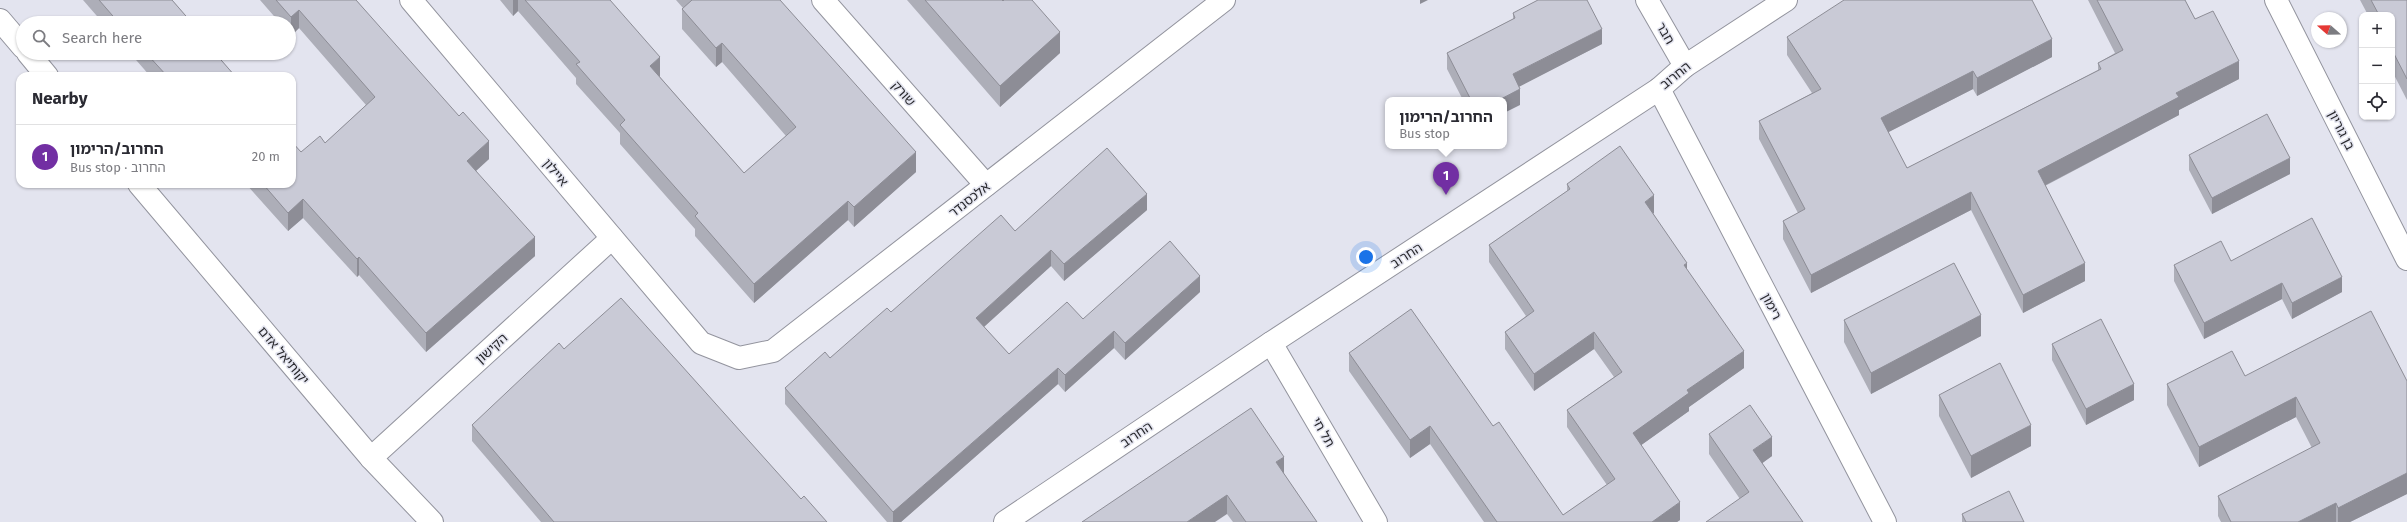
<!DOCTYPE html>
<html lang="en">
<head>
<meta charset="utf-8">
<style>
  :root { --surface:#fff; --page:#f7f7f7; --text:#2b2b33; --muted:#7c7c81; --line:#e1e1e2; --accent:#722fa3 }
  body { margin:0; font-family:"Fira Sans","Noto Sans Hebrew",sans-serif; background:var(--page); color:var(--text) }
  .controls { position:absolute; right:12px; top:12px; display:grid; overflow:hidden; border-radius:8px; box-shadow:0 1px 3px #0004 }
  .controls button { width:36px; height:36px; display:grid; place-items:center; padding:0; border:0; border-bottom:1px solid var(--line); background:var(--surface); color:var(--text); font:20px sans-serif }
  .compass { position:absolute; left:2311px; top:12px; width:36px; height:36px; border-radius:50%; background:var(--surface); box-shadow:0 1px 3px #0004; rotate:290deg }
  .you { position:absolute; left:1366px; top:257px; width:14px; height:14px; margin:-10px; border:3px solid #fff; border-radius:50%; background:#1a73e8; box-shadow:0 0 0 6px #1a73e833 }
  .badge { display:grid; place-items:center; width:26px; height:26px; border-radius:50%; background:var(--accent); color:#fff; font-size:13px; font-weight:700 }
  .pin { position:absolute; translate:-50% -33px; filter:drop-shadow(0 1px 2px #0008) }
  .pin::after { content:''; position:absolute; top:21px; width:14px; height:12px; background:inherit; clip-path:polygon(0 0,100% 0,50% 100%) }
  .popup { position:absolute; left:1385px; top:97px; width:122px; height:52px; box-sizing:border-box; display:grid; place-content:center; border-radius:8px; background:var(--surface); filter:drop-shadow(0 1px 3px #0005); font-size:13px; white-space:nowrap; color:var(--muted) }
  .popup b { font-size:15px; color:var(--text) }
  .popup::after { content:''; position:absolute; left:50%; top:100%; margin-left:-8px; border:8px solid transparent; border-top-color:var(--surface) }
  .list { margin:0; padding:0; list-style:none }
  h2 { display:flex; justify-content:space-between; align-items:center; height:52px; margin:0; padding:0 16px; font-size:17px }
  h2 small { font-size:13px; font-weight:400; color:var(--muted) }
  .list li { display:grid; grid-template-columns:26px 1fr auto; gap:12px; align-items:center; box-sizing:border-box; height:64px; padding:0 16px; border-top:1px solid var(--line) }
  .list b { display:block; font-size:15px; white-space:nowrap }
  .list p { margin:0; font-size:13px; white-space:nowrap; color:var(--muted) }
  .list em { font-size:13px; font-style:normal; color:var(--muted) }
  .icon { flex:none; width:22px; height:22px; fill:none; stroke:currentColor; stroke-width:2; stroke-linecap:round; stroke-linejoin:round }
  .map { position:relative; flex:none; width:2407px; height:522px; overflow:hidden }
  .search { position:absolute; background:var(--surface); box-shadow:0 1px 3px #0004; left:16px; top:16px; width:280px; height:44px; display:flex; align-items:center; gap:10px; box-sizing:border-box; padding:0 14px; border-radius:22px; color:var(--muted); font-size:15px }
  .panel { position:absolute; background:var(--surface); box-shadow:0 1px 3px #0004; left:16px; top:72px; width:280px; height:116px; border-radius:12px }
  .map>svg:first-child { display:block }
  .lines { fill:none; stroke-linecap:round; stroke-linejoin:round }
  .minor-casing { stroke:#93949e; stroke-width:24 }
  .minor { stroke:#fff; stroke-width:22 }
  .wall { fill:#adaeb8 }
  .shaded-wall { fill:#8d8d96 }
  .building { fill:#c9cad6; stroke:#8d8d96 }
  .labels { text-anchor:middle; stroke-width:3; stroke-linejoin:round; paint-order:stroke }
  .street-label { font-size:13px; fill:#28282c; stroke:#e3e4ef }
</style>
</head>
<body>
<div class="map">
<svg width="2407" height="522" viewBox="0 0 2407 522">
  <rect width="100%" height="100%" fill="#e3e4ef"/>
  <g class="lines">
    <!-- minor casing -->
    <g class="minor-casing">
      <g id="minor">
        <polyline points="411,0 701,343 739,358 773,351 1224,0"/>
        <polyline points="823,0 986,185"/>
        <polyline points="1647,0 1685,66"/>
        <polyline points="2276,0 2407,259"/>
        <polyline points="0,20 23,47"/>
        <polyline points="28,53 47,76"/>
        <polyline points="1659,89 1885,522"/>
        <polyline points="139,184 371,458 432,522"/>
        <polyline points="1271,343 1376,522"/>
        <polyline points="371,458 612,238"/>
        <polyline points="1005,522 1271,343 1659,89 1685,66 1786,0"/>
      </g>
    </g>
    <!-- minor -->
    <use href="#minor" class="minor"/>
  </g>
  <!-- wall -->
  <g class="wall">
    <polygon points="83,0 172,0 192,23 103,23"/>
    <polygon points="260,0 356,0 489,159 476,171 535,256 426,352 359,275 357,277 303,218 288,231 246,184 292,184 301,152 325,143 366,105 299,28 291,36 289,33 289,23 280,23"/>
    <polygon points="500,0 610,0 660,76 660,77 744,173 786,136 722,62 716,67 682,29 682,9 683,8 676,0 780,0 916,172 854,227 848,220 754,303 695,236 695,229 620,144 620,133 576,84 576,78 518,11 513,16"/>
    <polygon points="907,0 1002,0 1060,53 1000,107"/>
    <polygon points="2088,0 2185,0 2195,19 2239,79 2179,110 2179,115 2045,186 2085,281 2023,313 1971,210 1811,293 1783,239 1783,221 1798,213 1759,139 1759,121 1812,93 1787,55 1787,37 2052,57 1977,96 1973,89 1888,132 1907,168 2098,70 2098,63 2115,53"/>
    <polygon points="2360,0 2407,0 2407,100 2392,71 2392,15 2368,15"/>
    <polygon points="1513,13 1602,44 1519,86 1520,105 1504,100 1463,100 1447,69 1447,53 1513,19"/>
    <polygon points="130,53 215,53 235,76 150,76"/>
    <polygon points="2189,155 2290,174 2212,214 2189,170"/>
    <polygon points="1567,184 1654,213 1653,213 1687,270 1744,368 1689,407 1689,411 1641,445 1680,520 1677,522 1484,522 1430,444 1410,458 1349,371 1349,353 1493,426 1563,515 1607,485 1567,427 1567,410 1614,377 1594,349 1534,391 1505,349 1505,332 1526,316 1489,262 1489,245 1567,191"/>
    <polygon points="1147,210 1064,281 1051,266 984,327 1009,354 1083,319 1200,292 1125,360 1114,348 1065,392 1058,384 901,522 887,522 785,404 785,388 830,358 891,312 1015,231"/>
    <polygon points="2231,261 2342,292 2292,319 2282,299 2204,339 2174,281 2174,265"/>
    <polygon points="1844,320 1981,336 1871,394 1844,342"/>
    <polygon points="2052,344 2134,400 2086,425 2052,360"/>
    <polygon points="564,349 801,499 827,522 541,522 472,441 472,425"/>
    <polygon points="2245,376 2407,381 2407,494 2350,522 2221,522 2218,516 2218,496 2312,448 2296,417 2199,467 2167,405 2167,384"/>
    <polygon points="1939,395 2031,446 1971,478 1939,416"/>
    <polygon points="1709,434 1772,456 1762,463 1803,522 1740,499 1709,454"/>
    <polygon points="1284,474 1317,522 1233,522 1227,514 1082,522"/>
    <polygon points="1962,514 2024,522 1962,522"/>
  </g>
  <!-- shaded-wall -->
  <g class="shaded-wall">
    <polygon points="513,0 518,0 518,11 513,16"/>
    <polygon points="1420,0 1428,0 1420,4"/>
    <polygon points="299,10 299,28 291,36 291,17"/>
    <polygon points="1602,29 1602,44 1513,90 1513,74"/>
    <polygon points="1060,32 1060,53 1000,107 1000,86"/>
    <polygon points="2052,39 2052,57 1977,96 1977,78"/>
    <polygon points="722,43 722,62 716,67 716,48"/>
    <polygon points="660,57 660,76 650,86 650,66"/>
    <polygon points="2239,61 2239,79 2179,110 2179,115 2038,189 2038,171 2176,93"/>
    <polygon points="1973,71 1973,89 1881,136 1881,118"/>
    <polygon points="1520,89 1520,105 1504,113 1504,100 1499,100"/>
    <polygon points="489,141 489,159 467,179 467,161"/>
    <polygon points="916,152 916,172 854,227 854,207"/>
    <polygon points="2290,158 2290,174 2212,214 2212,198"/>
    <polygon points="1971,192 1971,210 1811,293 1811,275"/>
    <polygon points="1147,194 1147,210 1064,281 1064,264"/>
    <polygon points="1654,195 1654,213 1645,219 1645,202"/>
    <polygon points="303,199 303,218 288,231 288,213"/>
    <polygon points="848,201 848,220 754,303 754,284"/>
    <polygon points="535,237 535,256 426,352 426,333"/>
    <polygon points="1051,250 1051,266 976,334 976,318"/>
    <polygon points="359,257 359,275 357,277 357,259"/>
    <polygon points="1687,263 1687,281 1684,265"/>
    <polygon points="2085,263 2085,281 2023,313 2023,295"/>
    <polygon points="1200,276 1200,292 1125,360 1125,343"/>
    <polygon points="2342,277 2342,292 2292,319 2292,303"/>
    <polygon points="2282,283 2282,299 2204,339 2204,323"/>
    <polygon points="1981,315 1981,336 1871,394 1871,373"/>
    <polygon points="1114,331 1114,348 1065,392 1065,375"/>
    <polygon points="1594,332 1594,349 1534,391 1534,374"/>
    <polygon points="1744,351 1744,368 1689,407 1689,411 1633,451 1633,433 1687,390"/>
    <polygon points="1058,368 1058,384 901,522 893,522 893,512"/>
    <polygon points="2134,384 2134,400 2086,425 2086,409"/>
    <polygon points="2296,397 2296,417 2199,467 2199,447"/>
    <polygon points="2031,425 2031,446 1971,478 1971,456"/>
    <polygon points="1430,426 1430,444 1410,458 1410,440"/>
    <polygon points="1772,437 1772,456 1753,470 1753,450"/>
    <polygon points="1284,457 1284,476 1276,462"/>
    <polygon points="2407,473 2407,494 2350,522 2338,522 2338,508"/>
    <polygon points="1227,495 1227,514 1215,522 1187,522"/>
    <polygon points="1680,502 1680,520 1677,522 1652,522"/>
    <polygon points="2336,503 2336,522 2298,522"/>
  </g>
  <!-- building -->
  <g class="building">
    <polygon points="99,0 172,0 192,23 119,23"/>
    <polygon points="276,0 356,0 459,116 463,112 489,141 467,161 535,237 426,333 359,257 357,259 303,199 288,213 263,184 292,184 292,142 301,152 320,136 325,143 375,97 299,10 291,17"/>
    <polygon points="525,0 610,0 660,57 650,66 744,173 796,127 722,43 716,48 682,9 692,0 780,0 916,152 854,207 848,201 754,284 695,216 698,213 620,125 625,120 576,64 580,62"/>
    <polygon points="925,0 1002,0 1003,1 1004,0 1032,0 1060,32 1000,86"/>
    <polygon points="1538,0 1587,0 1602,29 1513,74 1520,89 1499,100 1471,100 1447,53 1515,18 1513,13"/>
    <polygon points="1844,0 2032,0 2052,39 1977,78 1973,71 1881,118 1907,168 2101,69 2098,63 2123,50 2097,0 2185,0 2195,19 2213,11 2239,61 2176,93 2179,97 2038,171 2085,263 2023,295 1971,192 1811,275 1783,221 1805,209 1759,121 1821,89 1787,37"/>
    <polygon points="2371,0 2407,0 2407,79 2392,50 2392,15 2379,15"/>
    <polygon points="146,53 215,53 235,76 167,76"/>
    <polygon points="2267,114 2290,158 2212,198 2189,155"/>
    <polygon points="1620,146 1654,195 1645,202 1687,263 1684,265 1744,351 1687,390 1689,393 1633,433 1680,502 1652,522 1497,522 1430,426 1410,440 1349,353 1411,309 1493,426 1499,422 1563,515 1615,479 1567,410 1622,372 1594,332 1534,374 1505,332 1534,311 1489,245 1570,189 1567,184"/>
    <polygon points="1107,148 1147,194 1064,264 1051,250 976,318 1009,354 1067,302 1083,319 1170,241 1200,276 1125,343 1114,331 1065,375 1058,368 893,512 785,388 825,352 830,358 887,308 891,312 1001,215 1015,231"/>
    <polygon points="2312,218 2342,277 2292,303 2282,283 2204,323 2174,265 2221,241 2231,261"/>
    <polygon points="1954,263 1981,315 1871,373 1844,320"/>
    <polygon points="621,298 801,499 804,496 827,522 554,522 472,425 559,343 564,349"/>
    <polygon points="2371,311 2407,381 2407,473 2338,508 2336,503 2298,522 2231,522 2218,496 2320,443 2296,397 2199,447 2167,384 2232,351 2245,376"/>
    <polygon points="2101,319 2134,384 2086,409 2052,344"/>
    <polygon points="2000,363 2031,425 1971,456 1939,395"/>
    <polygon points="1750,405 1772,437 1753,450 1803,522 1706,522 1749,492 1709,434"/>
    <polygon points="1251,408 1284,457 1276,462 1317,522 1246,522 1227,495 1187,522 1082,522"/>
    <polygon points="2009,491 2024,522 1966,522 1962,514"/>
  </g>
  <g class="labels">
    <!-- street labels -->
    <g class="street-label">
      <text transform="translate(1666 33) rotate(60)" y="5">חבר</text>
      <text transform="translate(1675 75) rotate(-39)" y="5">החרוב</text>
      <text transform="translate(904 93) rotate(49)" y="5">שורק</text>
      <text transform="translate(2342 130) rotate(63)" y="5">בן גוריון</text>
      <text transform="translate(556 172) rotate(50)" y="5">איילון</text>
      <text transform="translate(969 199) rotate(-38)" y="5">אלכסנדר</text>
      <text transform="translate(1406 255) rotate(-33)" y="5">החרוב</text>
      <text transform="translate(1772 306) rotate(62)" y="5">רימון</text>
      <text transform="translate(491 348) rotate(-42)" y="5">הקישון</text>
      <text transform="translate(284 355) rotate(50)" y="5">יקותיאל אדם</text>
      <text transform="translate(1324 432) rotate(60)" y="5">תל חי</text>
      <text transform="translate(1136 434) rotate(-34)" y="5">החרוב</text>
    </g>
  </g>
</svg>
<div class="controls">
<button>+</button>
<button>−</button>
<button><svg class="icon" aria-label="locate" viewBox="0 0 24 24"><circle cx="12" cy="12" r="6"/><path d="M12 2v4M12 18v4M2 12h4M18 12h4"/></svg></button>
</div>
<svg class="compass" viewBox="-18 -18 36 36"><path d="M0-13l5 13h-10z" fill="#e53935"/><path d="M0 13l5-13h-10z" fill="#7c7c81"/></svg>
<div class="you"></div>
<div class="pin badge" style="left:1446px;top:195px">1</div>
<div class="popup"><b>החרוב/הרימון</b>Bus stop</div>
<div class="search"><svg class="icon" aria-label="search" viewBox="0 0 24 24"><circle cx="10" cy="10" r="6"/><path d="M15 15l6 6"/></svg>Search here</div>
<section class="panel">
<h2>Nearby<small></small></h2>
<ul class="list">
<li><span class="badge">1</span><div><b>החרוב/הרימון</b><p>Bus stop · החרוב</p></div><em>20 m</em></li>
</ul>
</section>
</div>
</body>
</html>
